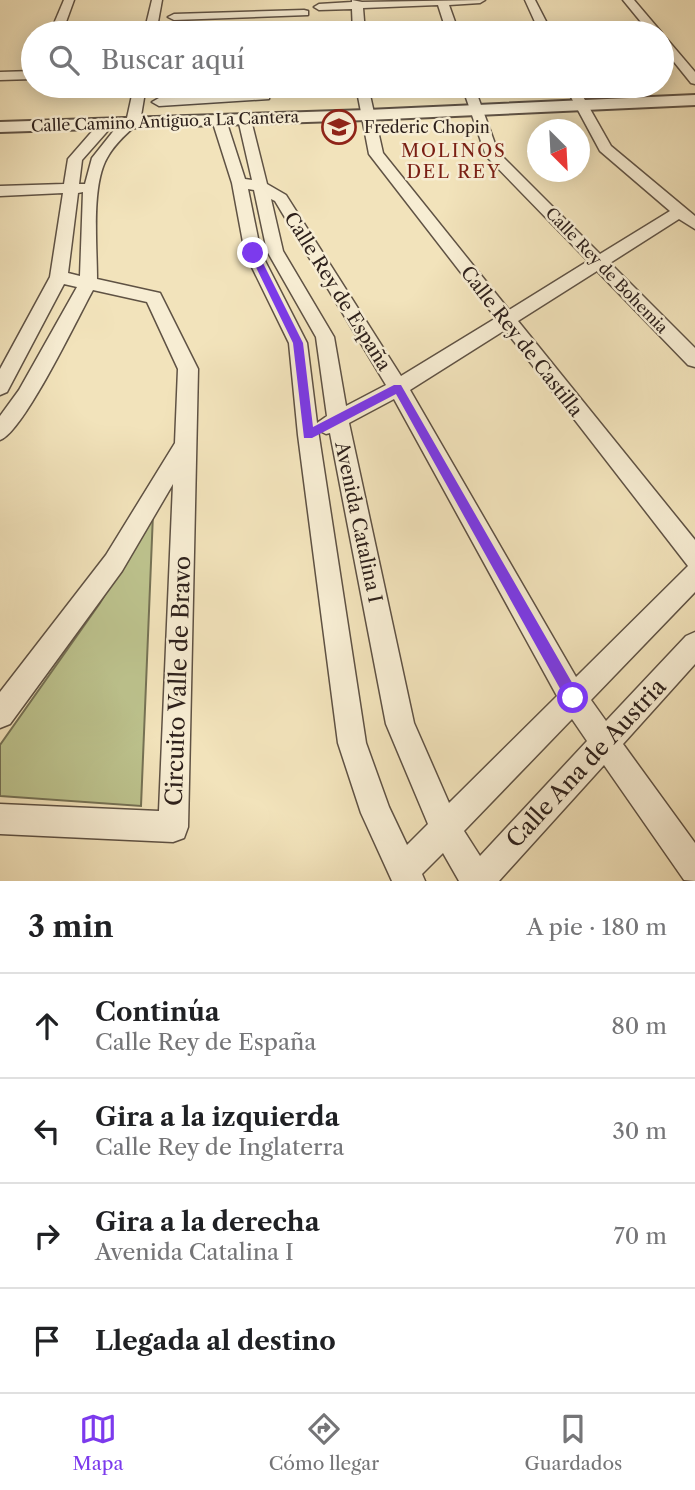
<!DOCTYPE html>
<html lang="es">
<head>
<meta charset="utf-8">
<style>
  :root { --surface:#fff; --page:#f6f6f6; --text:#202124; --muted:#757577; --line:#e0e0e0; --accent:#7c3aed }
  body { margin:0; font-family:"Libre Caslon Text",serif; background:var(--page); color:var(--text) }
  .compass { position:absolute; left:527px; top:119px; width:63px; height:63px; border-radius:50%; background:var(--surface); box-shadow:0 4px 18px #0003; rotate:156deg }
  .stop { position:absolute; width:21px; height:21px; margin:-16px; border:5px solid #7c3aed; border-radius:50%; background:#fff }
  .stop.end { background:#7c3aed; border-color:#fff; box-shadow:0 2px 7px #0008 }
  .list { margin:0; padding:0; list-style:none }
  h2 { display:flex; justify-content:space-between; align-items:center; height:91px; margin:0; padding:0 28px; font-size:30px }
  h2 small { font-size:23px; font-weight:400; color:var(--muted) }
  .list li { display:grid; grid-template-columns:46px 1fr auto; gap:21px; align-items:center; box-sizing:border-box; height:105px; padding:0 28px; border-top:2px solid var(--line) }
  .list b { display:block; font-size:26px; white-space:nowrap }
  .list p { margin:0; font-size:23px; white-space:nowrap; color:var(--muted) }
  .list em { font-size:23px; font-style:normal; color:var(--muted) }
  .icon { flex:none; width:38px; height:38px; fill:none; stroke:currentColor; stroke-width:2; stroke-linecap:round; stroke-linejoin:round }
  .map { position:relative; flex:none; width:695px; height:881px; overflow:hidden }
  .search { position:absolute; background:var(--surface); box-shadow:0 4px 18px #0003; left:21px; right:21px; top:21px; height:77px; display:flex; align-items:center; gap:18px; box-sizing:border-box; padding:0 24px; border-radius:38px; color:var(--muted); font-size:26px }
  .sheet { height:511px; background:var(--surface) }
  nav { display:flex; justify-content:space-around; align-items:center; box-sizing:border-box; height:98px; border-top:2px solid var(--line); background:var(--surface); font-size:19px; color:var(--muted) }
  nav a { display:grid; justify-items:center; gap:4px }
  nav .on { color:var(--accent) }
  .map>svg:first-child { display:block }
  .green { fill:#bdc38e; stroke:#767255; stroke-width:2 }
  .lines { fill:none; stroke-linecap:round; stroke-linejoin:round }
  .minor-casing { stroke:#5f5244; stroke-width:3 }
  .tertiary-casing { stroke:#5f5244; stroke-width:4 }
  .minor { fill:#f7edd3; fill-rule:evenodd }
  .tertiary { fill:#f7edd3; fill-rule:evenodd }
  .route { fill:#7c3aed }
  .labels { text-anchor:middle; stroke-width:5; stroke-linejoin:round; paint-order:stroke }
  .far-street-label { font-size:16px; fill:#2e211c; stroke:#f7edd3 }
  .far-poi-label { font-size:16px; fill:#2e211c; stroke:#f7edd3; text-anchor:start }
  .far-neighbourhood-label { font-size:18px; letter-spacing:2px; fill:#7a1f14; stroke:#f7edd3 }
  .street-label { font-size:19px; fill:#2e211c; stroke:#f7edd3 }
  .near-street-label { font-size:23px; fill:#2e211c; stroke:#f7edd3 }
</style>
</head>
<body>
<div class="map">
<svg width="695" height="881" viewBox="0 0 695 881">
  <rect width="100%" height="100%" fill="#f2e3bb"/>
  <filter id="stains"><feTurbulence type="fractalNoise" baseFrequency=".00286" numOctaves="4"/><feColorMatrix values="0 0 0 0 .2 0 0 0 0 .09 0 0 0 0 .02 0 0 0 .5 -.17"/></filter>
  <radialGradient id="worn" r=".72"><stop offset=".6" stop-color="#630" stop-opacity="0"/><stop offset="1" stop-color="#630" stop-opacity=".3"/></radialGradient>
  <!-- green -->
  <polygon class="green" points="153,514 141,806 0,796 0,745 100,603"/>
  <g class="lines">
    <!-- minor casing -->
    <g class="minor-casing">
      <g id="minor">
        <polygon points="64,0 74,0 62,33 50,33"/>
        <polygon points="152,0 162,0 156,33 144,33"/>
        <polygon points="352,0 362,2 485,0 480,3 449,5 459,33 447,33 438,5 363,8 365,33 353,33 352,9 319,10 314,7 319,4 352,2"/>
        <polygon points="525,0 535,0 552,33 540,33"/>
        <polygon points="623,0 634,0 662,33 650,33"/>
        <polygon points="304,10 308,11 308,15 174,20 168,17 174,14"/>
        <polygon points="662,37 666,38 695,72 695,84 691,83 662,47"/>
        <polygon points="33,71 33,79 0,80 0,72"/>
        <path d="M 134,86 L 146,86 L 140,122 C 129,131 115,143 107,158 C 91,186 97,246 97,279 L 160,293 L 198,369 L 188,827 L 184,838 L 173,842 L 0,834 L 0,804 L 159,811 L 173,484 L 122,571 L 10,724 L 0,728 L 0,692 L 106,555 L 175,443 L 178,369 L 147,302 L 93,290 C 78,317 23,433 0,440 L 0,416 L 19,390 L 77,287 L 64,284 L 7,392 L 0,395 L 0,369 L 50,277 L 63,193 L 0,196 L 0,186 L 64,184 L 68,159 L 102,120 L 112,120 L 112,126 L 82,160 L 79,184 L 85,184 L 92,158 L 123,119 L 127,118 ZM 83,192 L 80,276 L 68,273 L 78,193 Z"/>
        <polygon points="258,86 270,86 269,99 159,106 152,102 159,98 258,92"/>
        <path d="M 356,86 L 368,86 L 383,153 L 509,310 L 588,261 L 486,156 L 462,86 L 474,86 L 498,152 L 600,254 L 670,211 L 600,151 L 565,86 L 577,86 L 611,146 L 695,216 L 695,229 L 679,219 L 610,263 L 695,348 L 695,367 L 688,365 L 597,271 L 518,321 L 695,540 L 695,592 L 591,700 L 606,721 L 686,636 L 695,632 L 695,664 L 623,744 L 695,843 L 695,881 L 684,880 L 604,765 L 499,881 L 459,881 L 443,853 L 422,874 L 425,881 L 392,881 L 361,813 L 338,743 L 298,435 L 289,343 L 245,253 L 232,183 L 212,120 L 219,116 L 226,120 L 245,179 L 252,180 L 238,119 L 240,116 L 250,116 L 267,184 L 286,195 L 401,376 L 496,318 L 369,154 ZM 248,189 L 254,190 L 267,251 L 316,337 L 327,416 L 317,423 L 307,343 L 261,253 ZM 271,199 L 275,201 L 386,385 L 346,406 L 334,337 L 283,251 ZM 505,330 L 688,566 L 576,677 L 410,390 ZM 394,399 L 557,696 L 449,803 L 414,723 L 349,423 ZM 318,430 L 326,434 L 330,433 L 386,724 L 428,824 L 407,845 L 389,807 L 366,743 ZM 572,719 L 587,741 L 480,856 L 464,831 Z"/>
      </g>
    </g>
    <!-- tertiary casing -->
    <g class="tertiary-casing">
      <polygon id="tertiary" points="695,95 695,105 367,120 0,132 0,122 367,110"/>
    </g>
    <!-- minor -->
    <use href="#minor" class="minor"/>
    <!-- tertiary -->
    <use href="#tertiary" class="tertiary"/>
  </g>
  <!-- route -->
  <polygon class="route" points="253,250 258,253 303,343 313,427 394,385 401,385 578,693 580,698 578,703 573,705 568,703 396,394 312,438 304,438 293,343 249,253"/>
  <!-- icons -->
  <defs>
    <g id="school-ring" transform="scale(1.75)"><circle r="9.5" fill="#f7edd3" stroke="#8f2418" stroke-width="1.5"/><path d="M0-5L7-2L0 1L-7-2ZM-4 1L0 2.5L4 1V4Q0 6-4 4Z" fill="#8f2418"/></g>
  </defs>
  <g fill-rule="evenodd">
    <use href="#school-ring" x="339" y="127"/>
  </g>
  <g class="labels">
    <!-- far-street labels -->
    <g class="far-street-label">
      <text transform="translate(165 121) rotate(-2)" y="6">Calle Camino Antiguo a La Cantera</text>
      <text transform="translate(607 270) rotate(46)" y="6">Calle Rey de Bohemia</text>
    </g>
    <!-- far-poi labels -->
    <g class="far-poi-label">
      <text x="364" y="133">Frederic Chopin</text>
    </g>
    <!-- far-neighbourhood labels -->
    <g class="far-neighbourhood-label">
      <text x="454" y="157">MOLINOS<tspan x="454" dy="21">DEL REY</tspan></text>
    </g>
    <!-- street labels -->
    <g class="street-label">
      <text transform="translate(338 291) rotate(58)" y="7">Calle Rey de España</text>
      <text transform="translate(522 341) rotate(52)" y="7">Calle Rey de Castilla</text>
      <text transform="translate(359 522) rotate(78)" y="7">Avenida Catalina I</text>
    </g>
    <!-- near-street labels -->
    <g class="near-street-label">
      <text transform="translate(178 681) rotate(-88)" y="8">Circuito Valle de Bravo</text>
      <text transform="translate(586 763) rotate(-47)" y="8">Calle Ana de Austria</text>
    </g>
  </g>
  <rect width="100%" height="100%" filter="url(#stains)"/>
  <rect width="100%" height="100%" fill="url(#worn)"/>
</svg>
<svg class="compass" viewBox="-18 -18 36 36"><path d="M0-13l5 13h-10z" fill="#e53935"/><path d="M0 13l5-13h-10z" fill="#757577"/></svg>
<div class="stop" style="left:573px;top:698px"></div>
<div class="stop end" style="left:253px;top:253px"></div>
<div class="search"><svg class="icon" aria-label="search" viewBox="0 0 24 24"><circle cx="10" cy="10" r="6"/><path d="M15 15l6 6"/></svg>Buscar aquí</div>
</div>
<section class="sheet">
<h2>3 min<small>A pie · 180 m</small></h2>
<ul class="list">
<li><svg class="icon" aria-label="ahead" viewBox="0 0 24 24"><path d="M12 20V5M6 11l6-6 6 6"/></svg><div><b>Continúa</b><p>Calle Rey de España</p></div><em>80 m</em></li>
<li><svg class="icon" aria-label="left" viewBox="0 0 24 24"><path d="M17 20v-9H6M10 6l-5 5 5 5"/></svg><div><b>Gira a la izquierda</b><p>Calle Rey de Inglaterra</p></div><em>30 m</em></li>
<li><svg class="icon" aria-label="right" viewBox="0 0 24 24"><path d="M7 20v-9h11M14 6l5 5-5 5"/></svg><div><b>Gira a la derecha</b><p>Avenida Catalina I</p></div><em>70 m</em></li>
<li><svg class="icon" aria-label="arrive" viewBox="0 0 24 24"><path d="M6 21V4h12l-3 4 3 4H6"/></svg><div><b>Llegada al destino</b></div></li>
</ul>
</section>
<nav>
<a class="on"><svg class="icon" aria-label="map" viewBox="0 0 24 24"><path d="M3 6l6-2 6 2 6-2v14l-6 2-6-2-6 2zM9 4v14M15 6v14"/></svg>Mapa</a>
<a><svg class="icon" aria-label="directions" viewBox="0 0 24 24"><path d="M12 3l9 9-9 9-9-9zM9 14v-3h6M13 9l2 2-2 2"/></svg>Cómo llegar</a>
<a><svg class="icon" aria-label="saved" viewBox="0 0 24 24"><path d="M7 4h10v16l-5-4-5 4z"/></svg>Guardados</a>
</nav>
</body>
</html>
